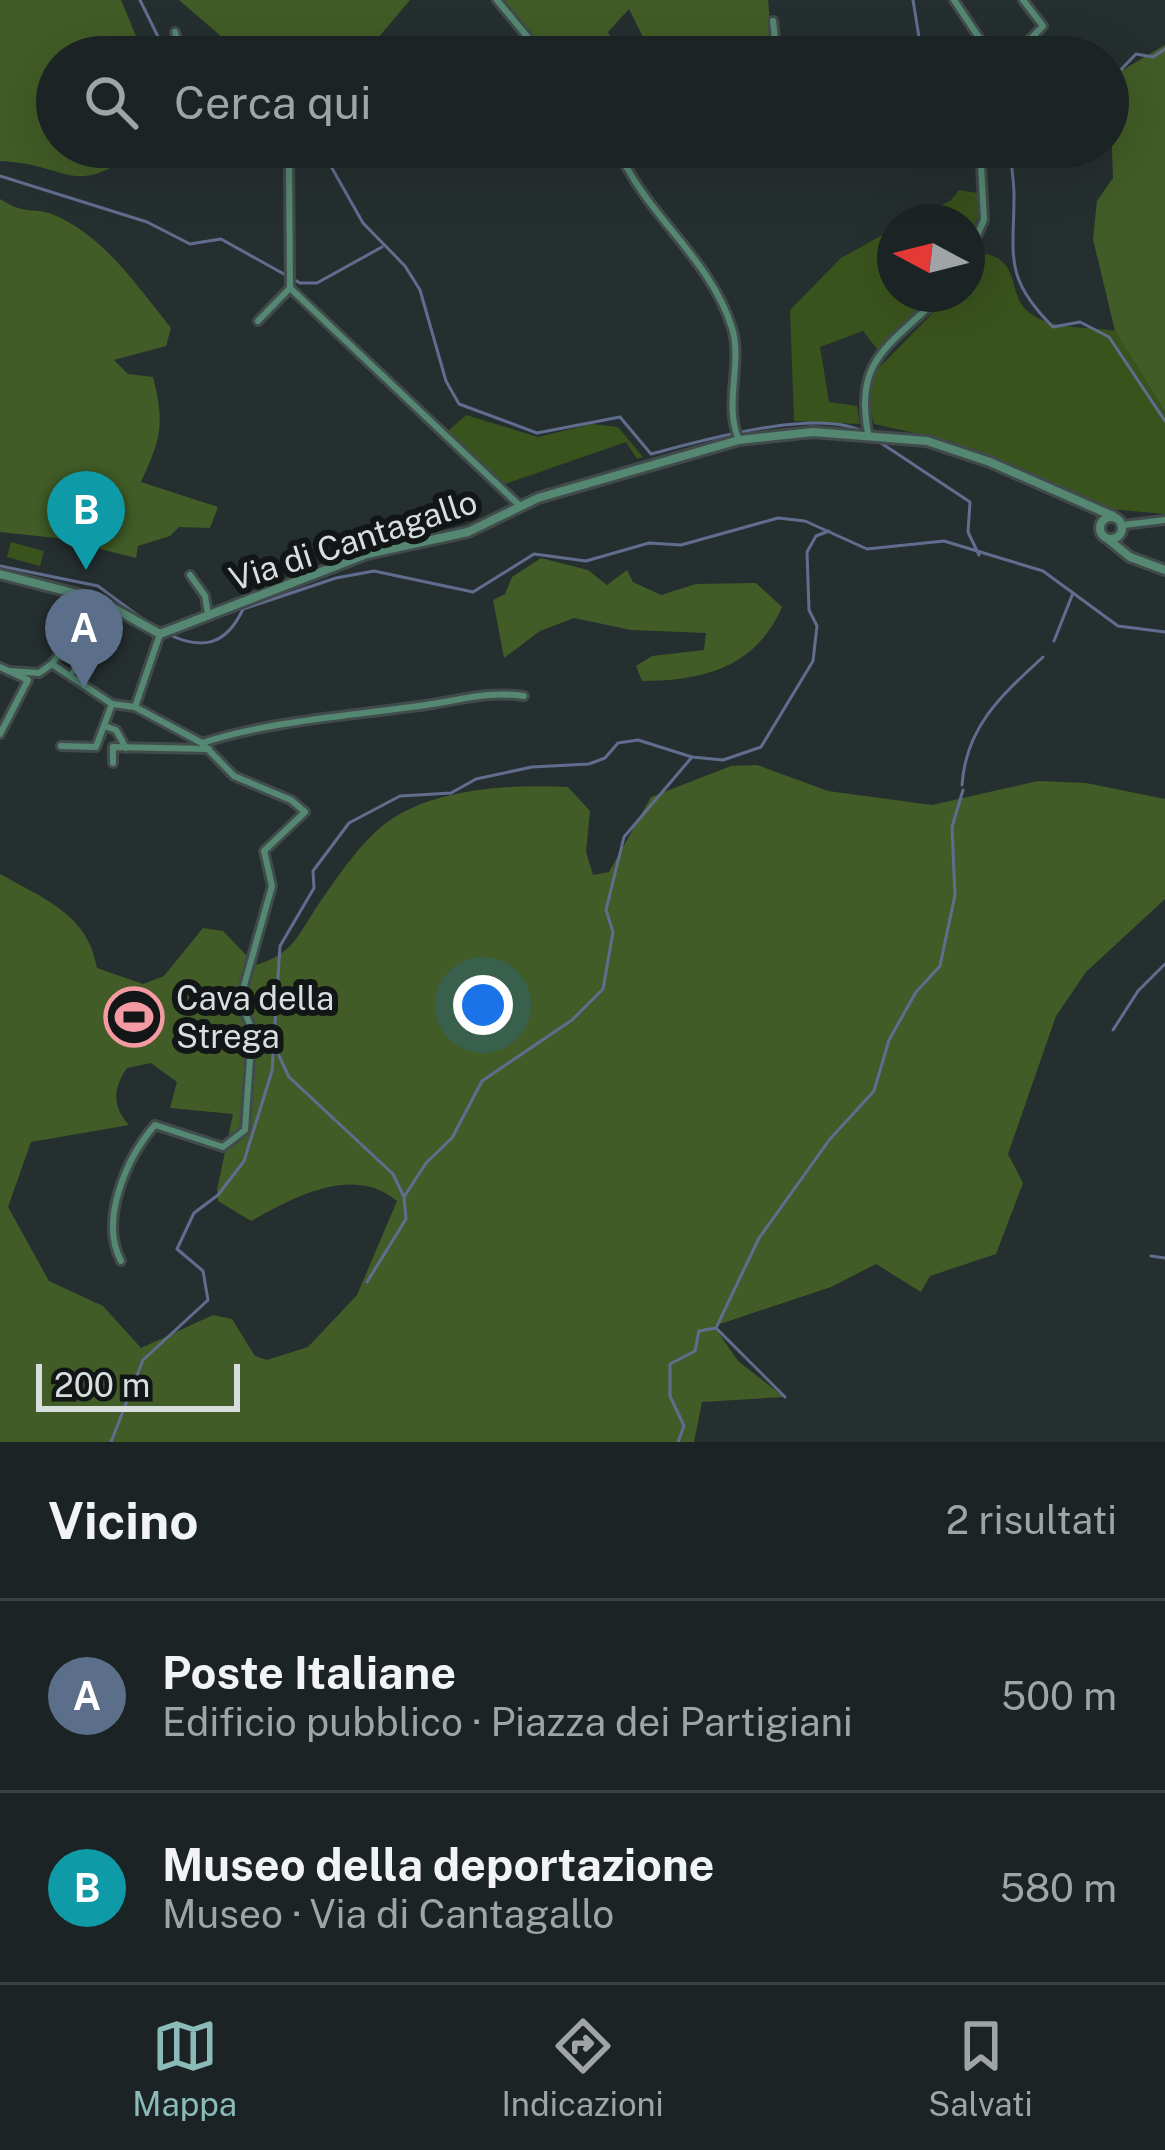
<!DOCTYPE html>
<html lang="it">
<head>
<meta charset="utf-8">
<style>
  :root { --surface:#1c2324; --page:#292f31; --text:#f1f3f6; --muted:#a0a4a6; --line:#3a4041; --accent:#8bbbb9 }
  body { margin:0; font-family:"Public Sans",sans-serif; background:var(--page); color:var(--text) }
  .compass { position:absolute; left:877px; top:204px; width:108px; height:108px; border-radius:50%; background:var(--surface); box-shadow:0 12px 48px #0002; rotate:277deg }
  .scale { position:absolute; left:36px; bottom:30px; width:204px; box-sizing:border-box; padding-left:12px; border:6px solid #d8dede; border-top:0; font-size:33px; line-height:42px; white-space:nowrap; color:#d8dede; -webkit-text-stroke:9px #121617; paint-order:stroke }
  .you { position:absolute; left:483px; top:1005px; width:42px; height:42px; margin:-30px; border:9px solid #fff; border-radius:50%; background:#1a73e8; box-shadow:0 0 0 18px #1a73e833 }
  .badge { display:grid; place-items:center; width:78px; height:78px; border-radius:50%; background:var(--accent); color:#fff; font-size:39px; font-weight:700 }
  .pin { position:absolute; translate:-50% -99px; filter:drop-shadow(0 3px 6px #0008) }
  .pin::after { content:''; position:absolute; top:63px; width:42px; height:36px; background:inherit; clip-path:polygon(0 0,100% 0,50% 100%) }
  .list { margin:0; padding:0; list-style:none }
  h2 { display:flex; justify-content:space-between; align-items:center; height:156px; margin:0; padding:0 48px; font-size:51px }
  h2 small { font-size:39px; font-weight:400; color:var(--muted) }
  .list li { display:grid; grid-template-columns:78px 1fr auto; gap:36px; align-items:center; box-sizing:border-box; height:192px; padding:0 48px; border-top:3px solid var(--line) }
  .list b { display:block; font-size:45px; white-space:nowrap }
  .list p { margin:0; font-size:39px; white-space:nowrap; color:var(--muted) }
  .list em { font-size:39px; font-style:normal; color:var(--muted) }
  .icon { flex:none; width:66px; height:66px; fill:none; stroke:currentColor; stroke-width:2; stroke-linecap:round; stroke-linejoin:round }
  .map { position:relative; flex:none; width:1165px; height:1442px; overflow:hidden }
  .search { position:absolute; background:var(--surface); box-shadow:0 12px 48px #0002; left:36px; right:36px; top:36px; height:132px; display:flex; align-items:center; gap:30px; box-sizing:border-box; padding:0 42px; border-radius:66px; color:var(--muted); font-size:45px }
  .sheet { height:540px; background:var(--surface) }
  nav { display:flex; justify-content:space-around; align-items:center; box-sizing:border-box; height:168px; border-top:3px solid var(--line); background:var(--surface); font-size:33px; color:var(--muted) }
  nav a { display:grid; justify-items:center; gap:6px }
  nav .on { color:var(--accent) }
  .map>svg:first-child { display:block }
  .green { fill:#39531d }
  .forest { fill:#415c26; fill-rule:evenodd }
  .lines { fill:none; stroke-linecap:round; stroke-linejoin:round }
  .stream { stroke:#616d8f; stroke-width:3 }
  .pedestrian-casing { stroke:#424b4c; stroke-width:10 }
  .minor-casing { stroke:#424b4c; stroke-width:12 }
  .tertiary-casing { stroke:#424b4c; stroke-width:14 }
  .pedestrian { stroke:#548872; stroke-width:4.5 }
  .minor { stroke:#548872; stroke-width:6 }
  .tertiary { stroke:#548872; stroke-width:8 }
  .labels { text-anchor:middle; stroke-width:12; stroke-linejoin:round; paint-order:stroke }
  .street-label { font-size:33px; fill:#d8dede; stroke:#121617 }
  .poi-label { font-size:33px; fill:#d8dede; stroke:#121617; text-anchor:start }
</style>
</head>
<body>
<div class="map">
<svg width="1165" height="1442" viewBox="0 0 1165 1442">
  <rect width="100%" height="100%" fill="#262f30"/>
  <!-- green -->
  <g class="green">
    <polygon points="959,190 978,193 981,208 967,250 967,222 907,222 950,201"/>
    <polygon points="895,228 895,294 937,294 878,350 863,331 820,347 829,402 857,406 860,424 794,421 790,310 841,258"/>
    <path d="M 979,253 C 1025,258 1004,295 1031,314 C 1053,330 1088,326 1115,331 L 1165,412 L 1165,514 L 1098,508 L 951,441 L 874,424 L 865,391 L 872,375 L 951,294 L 967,294 L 967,272 Z"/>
    <polygon points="466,415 538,437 592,424 618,427 643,457 637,459 626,442 505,484 448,431"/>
    <polygon points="11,542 44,551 40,566 7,557"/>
    <polygon points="119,1005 153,1008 150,1025 122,1037 113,1026"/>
  </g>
  <!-- forest -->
  <g class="forest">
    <path d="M 0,0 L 121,0 L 136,36 L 163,57 L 57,57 L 57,147 L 142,147 C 72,201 71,164 0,161 Z"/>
    <polygon points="179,0 410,0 362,57 245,57"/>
    <polygon points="504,0 768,0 773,57 653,57 629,9 608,32 617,57 599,57 591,46 578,57 551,57"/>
    <polygon points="1165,45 1165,412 1115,331 1093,239 1097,201 1113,178 1110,92 1121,71"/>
    <path d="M 0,199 C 28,217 34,206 54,215 C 103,235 139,288 171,328 L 166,346 L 114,360 L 128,374 L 153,377 C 165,425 161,438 141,482 L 218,507 L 210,528 L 179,527 L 170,536 L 138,546 L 136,558 L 56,538 L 0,532 Z"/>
    <path d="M 541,558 L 588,570 L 607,585 L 627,570 L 633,582 L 661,595 L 696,584 L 756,583 L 782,607 C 756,667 704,681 642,681 L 636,666 L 652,656 L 704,650 L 706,633 L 631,630 L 574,618 L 540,631 L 504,658 L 493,600 L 505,594 L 512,577 Z"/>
    <path d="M 757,765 L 828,791 L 932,805 L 1038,781 L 1086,783 L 1165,799 L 1165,899 L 1086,972 L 1056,1016 L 1008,1154 L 1023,1183 L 996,1254 L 930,1276 L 921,1292 L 876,1264 L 831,1287 L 714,1326 L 738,1361 L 784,1397 L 702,1402 L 694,1442 L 0,1442 L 0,874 C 44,899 88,914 97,968 L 143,984 L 164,976 L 203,928 L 223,931 L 256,965 C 295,953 298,934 320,902 C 339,875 360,843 386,823 C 432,788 513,784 568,787 L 590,811 L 586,852 L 593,875 L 609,872 L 651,797 L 731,766 ZM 119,1005 L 153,1008 L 150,1025 L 122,1037 L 113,1026 ZM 151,1063 L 177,1082 L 170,1108 L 233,1114 L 217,1190 L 218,1201 L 251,1221 C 294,1197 353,1164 397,1201 L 357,1295 L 308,1347 L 267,1360 L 255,1356 L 232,1319 L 213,1315 L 141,1348 L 103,1306 L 49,1281 L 8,1207 L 31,1142 L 129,1125 C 112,1107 113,1088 127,1068 Z"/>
  </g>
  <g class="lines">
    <!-- stream -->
    <g class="stream">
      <polyline points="140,0 168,57"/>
      <polyline points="913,0 919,37 956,57"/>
      <polyline points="1108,83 1136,54 1153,57 1165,49"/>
      <path d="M 320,147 L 363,223 L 405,266 L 420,290 L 446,381 L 459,404 L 537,433 L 620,417 L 651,454 C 701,441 823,405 867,434"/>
      <path d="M 1011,147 C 1010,163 1014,178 1014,195 C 1014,257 1003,277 1053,327 L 1080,322 L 1109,337 L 1165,421"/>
      <polyline points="1012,154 1022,147"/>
      <polyline points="0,176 147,222 190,244 221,239 300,283 317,283 382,247"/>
      <polyline points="875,439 970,502 968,532 979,555"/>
      <polyline points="0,566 98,586 152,626"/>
      <path d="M 166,633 C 201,651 226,646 243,609 L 336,578 L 374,571 L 473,592 L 534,554 L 586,561 L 649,543 L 681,545 L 778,518 L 805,521 L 867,549 L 944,541 L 1043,571 L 1118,626 L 1165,632"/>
      <polyline points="1054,641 1073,593"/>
      <path d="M 962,785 C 966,726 1002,695 1043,657"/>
      <polyline points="1113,1030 1138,991 1165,964"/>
      <polyline points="275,1047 289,1077 393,1174 404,1197 406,1219 367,1282"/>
      <polyline points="404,1197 426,1163 452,1138 482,1081 572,1020 603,989 613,932 606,910 624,837 692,757"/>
      <polyline points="1151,1256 1165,1258"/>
      <polyline points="717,1329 785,1397"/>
      <polyline points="111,1442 143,1360 208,1300 203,1271 177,1249 194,1213 218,1195 244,1161 272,1071 280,946 314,888 313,871 349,823 400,796 451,793 476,779 532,767 589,764 605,758 618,743 638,740 692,757 723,760 761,747 813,661 817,626 809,610 807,552 816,536 829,531"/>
      <polyline points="678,1442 684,1426 670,1396 670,1364 695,1351 699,1331 716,1328 759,1238 830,1139 874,1091 889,1040 916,992 940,966 955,895 952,827 963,790"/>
    </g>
    <!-- pedestrian casing -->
    <g class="pedestrian-casing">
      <polyline id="pedestrian" points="72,673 114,607"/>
    </g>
    <!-- minor casing -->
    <g class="minor-casing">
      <g id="minor">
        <polyline points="497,0 544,57"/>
        <polyline points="954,0 992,57"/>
        <polyline points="773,21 777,57"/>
        <polyline points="175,32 181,57"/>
        <polyline points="1013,57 1043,26 1023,0"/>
        <path d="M 617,147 C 644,214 710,257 732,328 C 743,364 723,404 739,440"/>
        <polyline points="873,147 879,147"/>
        <polyline points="966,147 980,158"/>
        <polyline points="967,258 984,220 980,147"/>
        <polyline points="290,288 519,505"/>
        <polyline points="258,321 290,288 289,161 305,147"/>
        <path d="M 868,433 C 853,356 894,344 942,294"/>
        <polyline points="1123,525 1165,520"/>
        <polyline points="190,575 205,596 208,614"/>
        <polyline points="52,664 112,704"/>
        <polyline points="0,667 28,680 0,734"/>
        <polyline points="9,671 39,673 52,664 97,599"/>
        <polyline points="112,704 135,707 160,634"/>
        <path d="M 135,707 L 202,743 C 277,719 355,716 432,704 C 465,699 490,691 524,696"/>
        <polyline points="104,726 116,730 126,748"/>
        <polyline points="61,746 96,747 112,704"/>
        <polyline points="113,763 113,747 209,749"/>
        <path d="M 121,1261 C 99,1220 127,1157 155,1125 L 223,1147 L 245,1130 L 252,1030 L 240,1000 L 272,886 L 264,851 L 305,812 L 291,800 L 234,776 L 202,743"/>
      </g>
    </g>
    <!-- tertiary casing -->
    <g class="tertiary-casing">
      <g id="tertiary">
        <circle cx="1111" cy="528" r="11"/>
        <polyline points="1109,540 1130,557 1165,570"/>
        <polyline points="0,574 97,599 160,634 367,554 468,532 538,498 739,440 813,432 927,441 990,462 1113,516"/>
      </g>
    </g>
    <!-- pedestrian -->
    <use href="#pedestrian" class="pedestrian"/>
    <!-- minor -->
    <use href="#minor" class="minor"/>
    <!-- tertiary -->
    <use href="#tertiary" class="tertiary"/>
  </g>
  <!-- icons -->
  <defs>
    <g id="stadium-ring" transform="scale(3)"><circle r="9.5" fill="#121617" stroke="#f49aa2" stroke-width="1.5"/><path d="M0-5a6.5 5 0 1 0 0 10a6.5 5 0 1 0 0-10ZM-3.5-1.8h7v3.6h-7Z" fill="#f49aa2"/></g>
  </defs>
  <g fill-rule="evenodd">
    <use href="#stadium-ring" x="134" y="1017"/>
  </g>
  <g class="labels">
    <!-- street labels -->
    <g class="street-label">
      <text transform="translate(353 540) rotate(-18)" y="12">Via di Cantagallo</text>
    </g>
    <!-- poi labels -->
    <g class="poi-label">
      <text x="176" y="1010">Cava della<tspan x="176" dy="38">Strega</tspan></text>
    </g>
  </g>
</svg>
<svg class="compass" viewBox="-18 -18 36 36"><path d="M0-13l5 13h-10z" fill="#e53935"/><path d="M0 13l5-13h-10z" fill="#a0a4a6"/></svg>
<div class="scale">200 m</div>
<div class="you"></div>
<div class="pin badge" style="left:84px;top:688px;background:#5c6f8a">A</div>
<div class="pin badge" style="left:86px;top:570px;background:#0f9aa8">B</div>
<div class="search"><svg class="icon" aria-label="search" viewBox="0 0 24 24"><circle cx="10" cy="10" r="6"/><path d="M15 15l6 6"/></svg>Cerca qui</div>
</div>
<section class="sheet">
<h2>Vicino<small>2 risultati</small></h2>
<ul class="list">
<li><span class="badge" style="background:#5c6f8a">A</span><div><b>Poste Italiane</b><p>Edificio pubblico · Piazza dei Partigiani</p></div><em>500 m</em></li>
<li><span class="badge" style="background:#0f9aa8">B</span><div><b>Museo della deportazione</b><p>Museo · Via di Cantagallo</p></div><em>580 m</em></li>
</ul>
</section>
<nav>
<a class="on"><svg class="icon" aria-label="map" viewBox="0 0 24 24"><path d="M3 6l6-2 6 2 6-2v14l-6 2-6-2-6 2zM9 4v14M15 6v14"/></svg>Mappa</a>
<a><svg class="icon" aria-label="directions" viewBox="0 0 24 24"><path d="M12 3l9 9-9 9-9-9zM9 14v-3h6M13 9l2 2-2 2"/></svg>Indicazioni</a>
<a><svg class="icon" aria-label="saved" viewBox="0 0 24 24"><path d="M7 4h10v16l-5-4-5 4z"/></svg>Salvati</a>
</nav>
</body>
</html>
